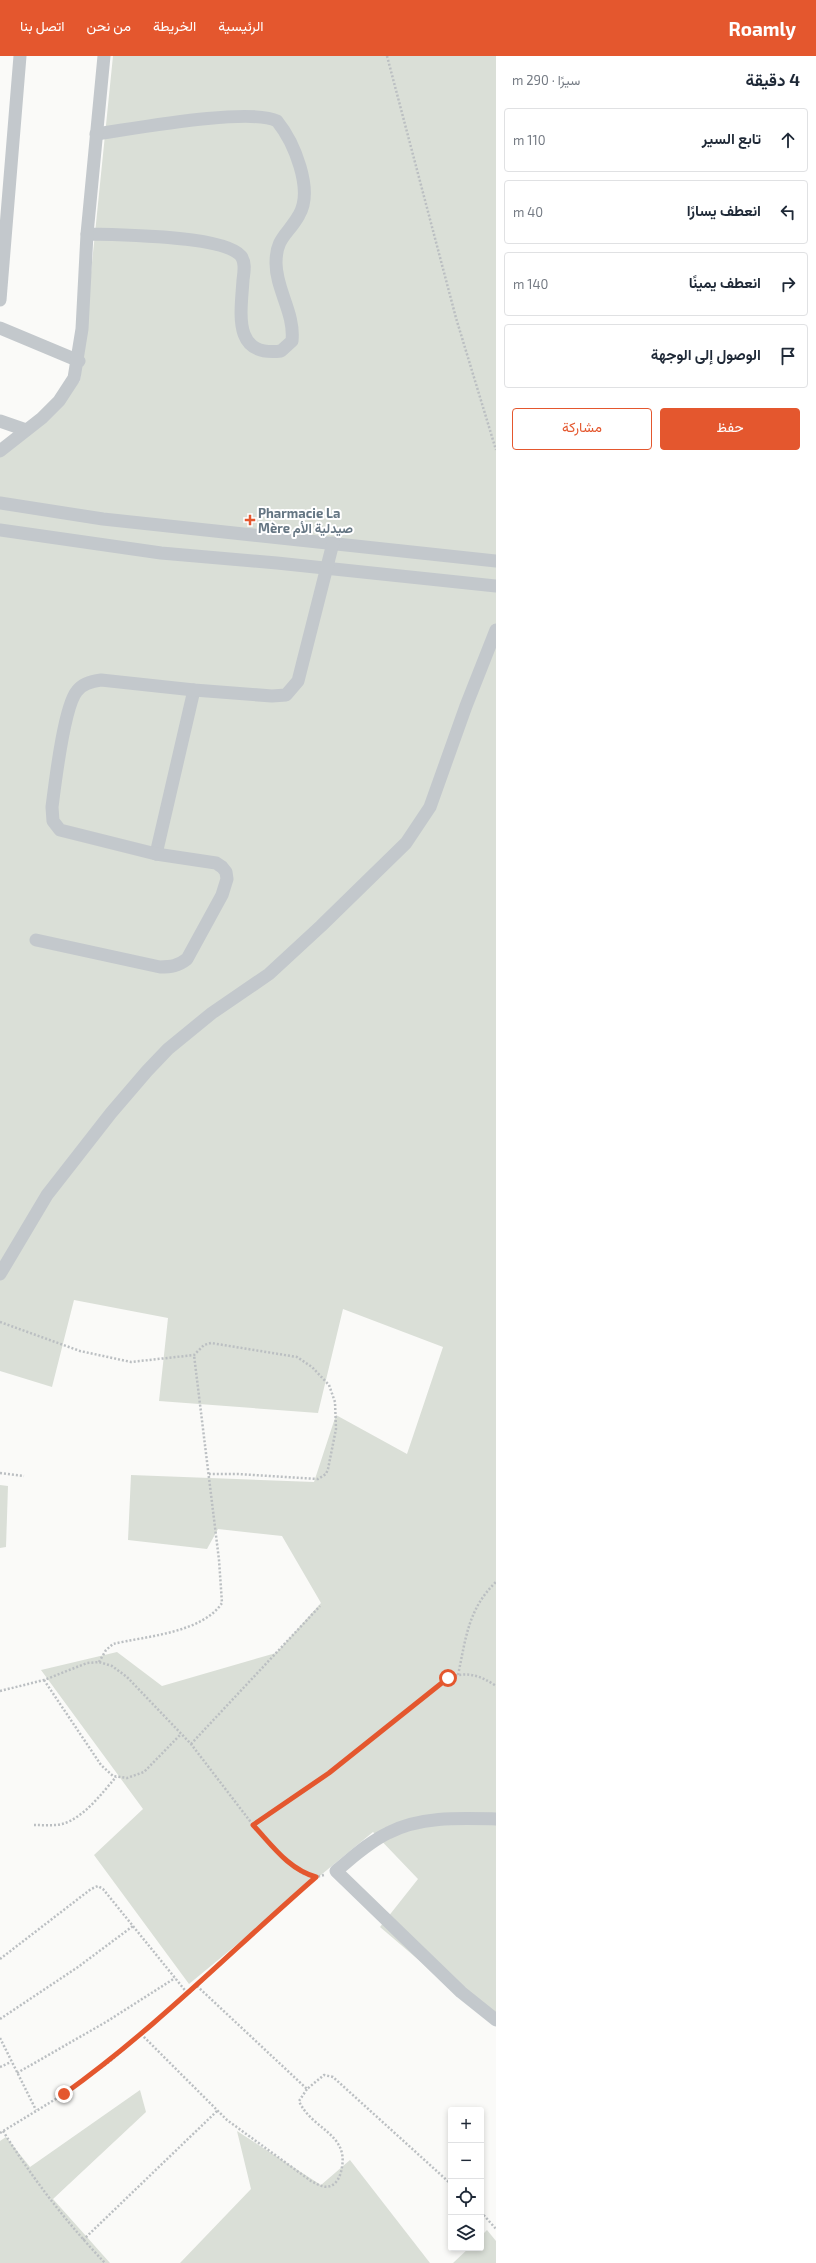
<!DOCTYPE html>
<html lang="ar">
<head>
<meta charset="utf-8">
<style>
  :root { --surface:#fff; --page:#f6f6f7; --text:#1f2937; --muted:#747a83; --line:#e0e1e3; --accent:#e4572e }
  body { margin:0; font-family:"Exo 2",Vazirmatn,sans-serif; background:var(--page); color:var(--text); direction:rtl }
  .controls { position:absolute; right:12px; bottom:12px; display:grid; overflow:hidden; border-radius:4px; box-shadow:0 2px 6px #0003 }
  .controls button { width:36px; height:36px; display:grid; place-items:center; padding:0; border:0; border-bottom:1px solid var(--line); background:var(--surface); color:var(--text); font:20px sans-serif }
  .stop { position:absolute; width:12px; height:12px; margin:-9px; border:3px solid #e4572e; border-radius:50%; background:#fff }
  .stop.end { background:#e4572e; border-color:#fff; box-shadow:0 1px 4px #0008 }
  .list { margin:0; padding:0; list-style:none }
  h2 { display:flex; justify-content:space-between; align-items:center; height:52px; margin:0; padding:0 16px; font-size:17px }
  h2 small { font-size:13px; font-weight:400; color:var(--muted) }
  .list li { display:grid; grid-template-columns:26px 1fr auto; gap:12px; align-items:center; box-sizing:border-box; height:64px; margin:0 8px 8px; padding:0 8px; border:1px solid var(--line); border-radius:4px }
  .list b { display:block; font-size:15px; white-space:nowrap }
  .list em { font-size:13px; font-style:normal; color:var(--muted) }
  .actions { display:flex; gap:8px; padding:12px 16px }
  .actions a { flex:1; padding:9px 0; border:1px solid var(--accent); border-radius:4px; text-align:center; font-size:14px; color:var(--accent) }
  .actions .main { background:var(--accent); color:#fff }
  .icon { flex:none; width:22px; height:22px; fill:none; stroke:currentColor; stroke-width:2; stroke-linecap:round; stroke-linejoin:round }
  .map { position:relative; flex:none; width:496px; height:2207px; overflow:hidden; direction:ltr }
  header { display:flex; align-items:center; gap:24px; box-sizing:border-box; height:56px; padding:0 20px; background:var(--accent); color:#fff }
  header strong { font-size:19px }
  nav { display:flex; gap:22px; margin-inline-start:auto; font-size:14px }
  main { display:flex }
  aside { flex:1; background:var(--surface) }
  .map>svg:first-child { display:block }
  .grass { fill:#dadfd7 }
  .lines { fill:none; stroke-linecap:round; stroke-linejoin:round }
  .path { stroke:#bbbfc2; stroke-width:2.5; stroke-dasharray:2 2; stroke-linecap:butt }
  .minor { stroke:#c3c8cc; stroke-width:13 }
  .route { stroke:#e4572e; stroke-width:5 }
  .poi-dot { fill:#e4572e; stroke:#fff; stroke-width:1.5 }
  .labels { text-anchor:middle; stroke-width:4; stroke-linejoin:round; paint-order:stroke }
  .poi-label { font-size:13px; font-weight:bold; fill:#657683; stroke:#fff; text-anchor:start }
</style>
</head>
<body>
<header>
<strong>Roamly</strong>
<nav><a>الرئيسية</a><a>الخريطة</a><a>من نحن</a><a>اتصل بنا</a></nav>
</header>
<main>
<aside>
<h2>4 دقيقة<small>سيرًا · 290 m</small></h2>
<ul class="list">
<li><svg class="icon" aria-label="ahead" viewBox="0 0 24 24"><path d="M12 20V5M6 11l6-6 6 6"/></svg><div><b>تابع السير</b></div><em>110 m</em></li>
<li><svg class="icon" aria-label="left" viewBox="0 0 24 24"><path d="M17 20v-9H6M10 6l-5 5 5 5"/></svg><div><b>انعطف يسارًا</b></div><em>40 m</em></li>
<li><svg class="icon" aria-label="right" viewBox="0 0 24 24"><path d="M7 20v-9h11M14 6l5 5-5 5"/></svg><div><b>انعطف يمينًا</b></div><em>140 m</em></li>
<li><svg class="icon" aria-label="arrive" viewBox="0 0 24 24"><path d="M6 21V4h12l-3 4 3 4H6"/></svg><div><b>الوصول إلى الوجهة</b></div></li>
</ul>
<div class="actions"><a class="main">حفظ</a><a>مشاركة</a></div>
</aside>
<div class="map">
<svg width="496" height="2207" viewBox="0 0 496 2207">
  <rect width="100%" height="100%" fill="#fafaf8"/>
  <!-- grass -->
  <g class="grass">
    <polygon points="113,0 496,0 496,1970 380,1871 418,1823 373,1776 189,1928 94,1799 143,1753 41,1614 117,1596 162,1630 276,1597 321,1547 282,1480 218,1473 207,1493 128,1484 131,1419 314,1426 336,1359 407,1398 443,1291 343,1253 318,1357 159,1345 168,1262 74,1244 52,1331 0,1315 0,393 80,325"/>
    <polygon points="0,1429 8,1430 6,1491 0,1492"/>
    <polygon points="140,2034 146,2056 53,2143 110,2207 0,2207 0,2085 6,2081 30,2111"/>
    <polygon points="237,2075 321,2129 350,2104 430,2207 180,2207 251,2133"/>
    <polygon points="487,2174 496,2185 496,2207 453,2207 469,2192 481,2192 481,2180"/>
  </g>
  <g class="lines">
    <!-- path -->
    <g class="path">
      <polyline points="387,0 456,262 496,394"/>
      <polyline points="0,1266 80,1295 131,1306 194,1299 204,1289 211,1287 297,1301 312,1311 329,1329 335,1346 336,1373 328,1413 326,1418 318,1423 238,1418 209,1418"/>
      <polyline points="0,1417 24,1420"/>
      <path d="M 99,1606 L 106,1594 L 113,1588 C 146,1580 202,1577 222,1547 L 219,1504 L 194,1299"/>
      <path d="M 458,1619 C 466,1582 468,1553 496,1526"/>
      <polyline points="44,1624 101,1709 113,1720 127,1722 144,1716 181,1678"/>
      <polyline points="0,1635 44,1624 87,1607 99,1606 112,1610 127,1621 191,1688 253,1769 290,1808 304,1818 316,1821 324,1819"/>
      <polyline points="191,1688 320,1550"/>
      <path d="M 34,1769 C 43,1769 53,1770 62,1768 C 84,1762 102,1737 116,1721"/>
      <path d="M 253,1769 L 329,1717 L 448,1622 C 466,1615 480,1619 496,1630"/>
      <polyline points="0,1903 91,1833 98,1830 103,1833 188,1938"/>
      <polyline points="197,1930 307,2033 324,2019 333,2021 451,2128"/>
      <polyline points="0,1963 78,1911 133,1870"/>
      <path d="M 141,1978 L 227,2064 L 311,2125 C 319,2129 326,2134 334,2128 C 339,2124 341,2117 342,2111 C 348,2077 311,2073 299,2045 L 307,2033"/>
      <polyline points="0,1982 36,2054"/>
      <polyline points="0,2011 11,2006"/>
      <polyline points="17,2017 106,1966 175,1922"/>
      <path d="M 3,2075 C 33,2123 66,2166 105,2207"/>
      <polyline points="0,2077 64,2038 109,2006 197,1930 262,1868 316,1821"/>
      <polyline points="481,2156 496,2173"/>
      <polyline points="83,2184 217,2055"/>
    </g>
    <!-- minor -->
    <g class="minor">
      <path d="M 87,178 C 117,179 224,179 241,200 C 246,207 244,216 243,224 C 241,257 232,301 281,295 L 292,285 C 295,257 276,234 276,207 C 276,181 288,179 299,159 C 314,134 294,86 277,65 C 250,51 132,73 96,78"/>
      <polyline points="0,244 20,0"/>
      <polyline points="0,272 79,305"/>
      <polyline points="0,365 26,374"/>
      <polyline points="0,395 42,362 59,345 74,322 82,273 87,178 104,0"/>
      <polyline points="0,447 103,463 496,505"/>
      <polyline points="0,474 161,497 277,507 496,530"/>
      <polyline points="156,798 194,634"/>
      <path d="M 36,884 L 160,911 C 171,911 178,910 187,903 L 222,839 L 227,823 L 226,816 L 222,811 L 216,807 L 156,798 L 60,774 L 53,765 L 52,751 C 55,728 64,650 77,635 C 83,627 92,625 101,624 L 194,634 L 272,640 L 286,639 L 298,625 L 333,487"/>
      <polyline points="0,1218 47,1139 111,1057 147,1015 168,993 212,957 269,918 321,870 406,787 430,751 466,650 496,574"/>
      <path d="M 496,1763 C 461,1762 420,1760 388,1777 C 369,1786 352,1802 336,1815 L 461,1936 L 496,1964"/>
    </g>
  </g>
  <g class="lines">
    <!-- route -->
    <path class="route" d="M 64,2038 C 155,1973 232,1894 316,1821 C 288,1813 272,1789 253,1769 L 329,1717 L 448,1622"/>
  </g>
  <!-- markers -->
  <path class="poi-dot" d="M248 458h4v4h4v4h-4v4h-4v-4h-4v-4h4z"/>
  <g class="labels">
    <!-- poi labels -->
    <g class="poi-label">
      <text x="258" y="462">Pharmacie La<tspan x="258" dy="15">Mère صيدلية الأم</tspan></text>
    </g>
  </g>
</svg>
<div class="controls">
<button>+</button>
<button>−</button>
<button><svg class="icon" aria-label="locate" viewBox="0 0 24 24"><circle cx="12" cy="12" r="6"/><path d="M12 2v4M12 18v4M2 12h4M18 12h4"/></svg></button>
<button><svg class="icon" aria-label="layers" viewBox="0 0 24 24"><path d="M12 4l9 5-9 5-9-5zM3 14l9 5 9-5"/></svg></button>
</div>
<div class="stop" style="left:448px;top:1622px"></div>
<div class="stop end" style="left:64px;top:2038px"></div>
</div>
</main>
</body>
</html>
